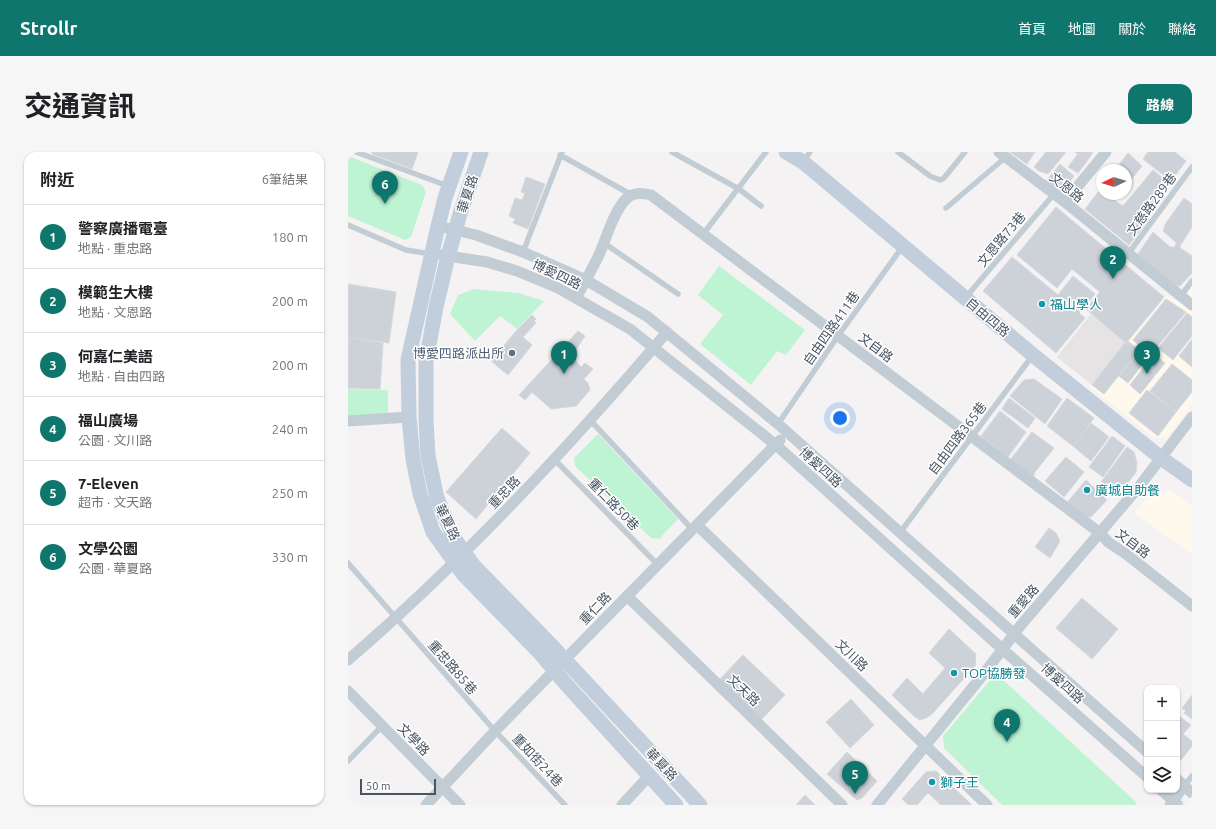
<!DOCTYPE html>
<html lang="zh-TW">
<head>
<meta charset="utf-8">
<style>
  :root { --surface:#fff; --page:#f6f6f6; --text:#202124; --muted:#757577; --line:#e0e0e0; --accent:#0f766e }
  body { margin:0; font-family:Ubuntu,"Noto Sans TC",sans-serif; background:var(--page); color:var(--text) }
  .controls { position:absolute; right:12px; bottom:12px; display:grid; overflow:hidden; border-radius:8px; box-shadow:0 1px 3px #0004 }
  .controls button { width:36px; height:36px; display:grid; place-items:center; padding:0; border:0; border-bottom:1px solid var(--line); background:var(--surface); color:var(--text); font:20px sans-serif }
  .compass { position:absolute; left:748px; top:12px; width:36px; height:36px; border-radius:50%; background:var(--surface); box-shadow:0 1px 3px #0004; rotate:266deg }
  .scale { position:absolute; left:12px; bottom:10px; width:76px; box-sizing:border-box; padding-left:4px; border:2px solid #475462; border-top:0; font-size:11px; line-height:14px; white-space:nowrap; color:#475462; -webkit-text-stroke:3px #fff; paint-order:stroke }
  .you { position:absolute; left:492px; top:266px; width:14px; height:14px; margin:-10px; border:3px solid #fff; border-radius:50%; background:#1a73e8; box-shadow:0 0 0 6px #1a73e833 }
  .badge { display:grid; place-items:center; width:26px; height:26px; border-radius:50%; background:var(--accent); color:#fff; font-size:13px; font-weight:700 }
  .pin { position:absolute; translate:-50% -33px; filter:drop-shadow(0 1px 2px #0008) }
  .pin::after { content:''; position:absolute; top:21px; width:14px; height:12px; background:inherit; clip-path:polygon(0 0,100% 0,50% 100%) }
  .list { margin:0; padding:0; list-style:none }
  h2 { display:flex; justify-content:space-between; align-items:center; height:52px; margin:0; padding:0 16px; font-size:17px }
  h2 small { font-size:13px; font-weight:400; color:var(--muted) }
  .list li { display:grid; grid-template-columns:26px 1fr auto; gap:12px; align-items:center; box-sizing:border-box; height:64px; padding:0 16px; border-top:1px solid var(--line) }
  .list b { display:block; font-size:15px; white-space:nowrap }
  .list p { margin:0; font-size:13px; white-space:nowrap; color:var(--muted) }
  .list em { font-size:13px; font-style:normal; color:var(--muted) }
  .icon { flex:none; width:22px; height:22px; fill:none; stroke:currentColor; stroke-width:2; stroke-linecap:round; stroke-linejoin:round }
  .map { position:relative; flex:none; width:844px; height:653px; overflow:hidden; border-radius:12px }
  header { display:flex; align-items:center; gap:24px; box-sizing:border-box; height:56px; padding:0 20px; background:var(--accent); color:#fff }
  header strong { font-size:19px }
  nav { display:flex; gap:22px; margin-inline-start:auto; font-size:14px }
  .intro { display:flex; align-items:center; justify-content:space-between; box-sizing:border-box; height:96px; padding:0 24px }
  h1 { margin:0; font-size:28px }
  .button { padding:10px 18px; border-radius:12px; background:var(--accent); color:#fff; font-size:14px; font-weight:700 }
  main { display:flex; gap:24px; padding:0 24px }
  aside { flex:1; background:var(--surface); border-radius:12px; box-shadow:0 1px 3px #0004 }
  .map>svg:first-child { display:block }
  .commercial { fill:#fef9ec }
  .education { fill:#e5e3e4 }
  .green { fill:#bef4d4 }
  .building { fill:#cdd1d8; stroke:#d5d8de }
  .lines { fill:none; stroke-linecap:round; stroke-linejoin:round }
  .lane { stroke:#c2ccd4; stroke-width:5.5 }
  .street { stroke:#c2ccd4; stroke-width:11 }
  .secondary { stroke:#c3cedc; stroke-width:15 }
  .culture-dot { fill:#0f9aa8; stroke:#fff; stroke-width:1.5 }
  .service-dot { fill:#5c6f8a; stroke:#fff; stroke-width:1.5 }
  .labels { text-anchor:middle; stroke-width:3; stroke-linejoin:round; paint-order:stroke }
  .street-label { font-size:13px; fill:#475462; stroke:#fff }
  .culture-label { font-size:13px; fill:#0d838f; stroke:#fff; text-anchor:start }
  .service-label { font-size:13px; fill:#4e5e75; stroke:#fff; text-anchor:end }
</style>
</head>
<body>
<header>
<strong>Strollr</strong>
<nav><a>首頁</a><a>地圖</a><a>關於</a><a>聯絡</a></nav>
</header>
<div class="intro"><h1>交通資訊</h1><a class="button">路線</a></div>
<main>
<aside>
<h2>附近<small>6筆結果</small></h2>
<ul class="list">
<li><span class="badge">1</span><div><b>警察廣播電臺</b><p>地點 · 重忠路</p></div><em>180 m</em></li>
<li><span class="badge">2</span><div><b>模範生大樓</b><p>地點 · 文恩路</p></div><em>200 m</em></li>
<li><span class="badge">3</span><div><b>何嘉仁美語</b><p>地點 · 自由四路</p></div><em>200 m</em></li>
<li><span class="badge">4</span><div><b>福山廣場</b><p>公園 · 文川路</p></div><em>240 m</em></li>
<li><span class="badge">5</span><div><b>7-Eleven</b><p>超市 · 文天路</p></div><em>250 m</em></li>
<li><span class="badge">6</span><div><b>文學公園</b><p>公園 · 華夏路</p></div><em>330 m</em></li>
</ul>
</aside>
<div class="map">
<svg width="844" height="653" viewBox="0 0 844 653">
  <rect width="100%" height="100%" fill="#f4f2f2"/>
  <!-- commercial -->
  <g class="commercial">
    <polygon points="844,135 844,253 819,285 806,286 742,235 819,144 832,151"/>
    <polygon points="823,339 844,353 844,402 786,361 803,340"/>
  </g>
  <!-- education -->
  <polygon class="education" points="743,162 778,191 744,233 709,205"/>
  <!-- green -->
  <g class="green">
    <polygon points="0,4 74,33 78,40 63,85 57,88 0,64"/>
    <polygon points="371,114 457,178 438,203 429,199 403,233 352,192 375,163 350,143"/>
    <polygon points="126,137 171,141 196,149 169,177 152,164 127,189 102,162 110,143"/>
    <polygon points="0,237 40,238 40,263 0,266"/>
    <polygon points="250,282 330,367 311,387 303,386 227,314 226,306"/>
    <polygon points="643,527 654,527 788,650 788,653 654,653 596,596 595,584"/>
  </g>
  <!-- building -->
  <g class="building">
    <polygon points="24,0 70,0 64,17 24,2"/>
    <polygon points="662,0 687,0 679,12"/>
    <polygon points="698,0 718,0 700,22 691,19 686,15"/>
    <polygon points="727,0 745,0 739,9"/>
    <polygon points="800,0 827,0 838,9 823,29 795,7"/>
    <polygon points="780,1 794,14 778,34 778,18 767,18"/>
    <polygon points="730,2 739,9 730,21 720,15"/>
    <polygon points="712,12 726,24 713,41 698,29"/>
    <polygon points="805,18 821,31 796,62 801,67 781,93 737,57 754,35 754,42 772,42 767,49 775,54"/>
    <polygon points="178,25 197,32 180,77 165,71 167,67 161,64 167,46 174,48 177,41 173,40"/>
    <polygon points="836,46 844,52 844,75 832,94 815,79 818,71"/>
    <polygon points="708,55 816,145 778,191 738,157 752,140 724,117 709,136 669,103"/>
    <polygon points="805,80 822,95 827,95 829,89 832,92 832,96 844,104 844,121 832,134 827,133 790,102"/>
    <polygon points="664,105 710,143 725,124 747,142 731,161 737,166 708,201 635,139"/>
    <polygon points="0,132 48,140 41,191 0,185"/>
    <polygon points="818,147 838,160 802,203 785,188"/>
    <polygon points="839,161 844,165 844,184 825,208 810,196"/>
    <polygon points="184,163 188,167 186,169 188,171 175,185 168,179"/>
    <polygon points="168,179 184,193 160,223 143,209"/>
    <polygon points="230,179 237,184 229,196 226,207 233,215 237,211 245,217 236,227 240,231 242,238 228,254 203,257 184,240 177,248 171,243"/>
    <polygon points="0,185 35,191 32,237 0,236"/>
    <polygon points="844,187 844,215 831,204"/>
    <polygon points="781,190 791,198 756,242 744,233 776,192"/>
    <polygon points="793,196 802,203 780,231 771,224"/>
    <polygon points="806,202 817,211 792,242 782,233"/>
    <polygon points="824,212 844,228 844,240 828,260 802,239"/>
    <polygon points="686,227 714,247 697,272 662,244 676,228"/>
    <polygon points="799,238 828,260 810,284 781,261"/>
    <polygon points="661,246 687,266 680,276 654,257"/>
    <polygon points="719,246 746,266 725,294 699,274"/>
    <polygon points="652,259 678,280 660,305 633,284"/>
    <polygon points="743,271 761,285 743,309 725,294"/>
    <polygon points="154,276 182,301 128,367 98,340"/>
    <polygon points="684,280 706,296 687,320 685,326 662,308"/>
    <polygon points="764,284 777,294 755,325 741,315"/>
    <polygon points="779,295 786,300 789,311 788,320 771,343 753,330"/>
    <polygon points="718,305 736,320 716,345 697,329"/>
    <polygon points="738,328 759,348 743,365 739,365 718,352"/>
    <polygon points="701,376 708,381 712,389 702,406 687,395"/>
    <polygon points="734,446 770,477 744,507 708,476"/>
    <polygon points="601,477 628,502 627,514 584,562 578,566 572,568 567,565 544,543 559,526 575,542 597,516 581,501"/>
    <polygon points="395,503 437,543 411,570 369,530"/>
    <polygon points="844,543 844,567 836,561 838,559 834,556"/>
    <polygon points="503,547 526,573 502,596 478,570"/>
    <polygon points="830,563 843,573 835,582 844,589 844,594 833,608 829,605 829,565"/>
    <polygon points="499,600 529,629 514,646 509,648 479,622"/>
    <polygon points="588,619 624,653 593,653 580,641 569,653 561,653 554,647 578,620"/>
    <polygon points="457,643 467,653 448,653"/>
  </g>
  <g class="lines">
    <!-- lane -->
    <g class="lane">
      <polyline points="8,0 100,34"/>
      <polyline points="324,0 391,37 413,54"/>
      <polyline points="550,0 582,24 592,28 596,26 617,0"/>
      <polyline points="212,3 284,43"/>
      <polyline points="456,9 462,0"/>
      <polyline points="598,56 658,5"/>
      <polyline points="0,73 58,98 83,102"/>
      <polyline points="356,81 418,0"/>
      <polyline points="256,91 330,142"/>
      <polyline points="175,100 214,0"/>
      <polyline points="780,102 844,15"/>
      <polyline points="618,145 706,42"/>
      <polyline points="832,145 844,129"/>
      <polyline points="242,268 344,377"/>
      <polyline points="430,272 490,184 555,94"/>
      <polyline points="206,307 310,413"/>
      <polyline points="551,382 685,203"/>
      <polyline points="0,411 147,579 217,653"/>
      <polyline points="0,609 34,574"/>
      <polyline points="836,634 844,624"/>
    </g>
    <!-- street -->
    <g class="street">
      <polyline points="651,0 717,50 844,153"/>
      <polyline points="717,50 758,0"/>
      <polyline points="90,74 128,83 175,100 238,128 300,165 430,272 799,600"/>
      <polyline points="94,103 139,110 169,119 210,136 282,177 428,293 643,487 799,625"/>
      <path d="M 228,146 C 236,132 244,117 251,103 C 258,87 266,59 278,47 C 285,40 294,41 303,43 L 752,381 L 760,390 L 778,402 L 844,454"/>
      <polyline points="0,269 61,265"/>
      <polyline points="349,373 639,653"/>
      <polyline points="279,444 494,653"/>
      <path d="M 0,508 C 116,408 220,296 319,180"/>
      <polyline points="0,539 112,653"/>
      <polyline points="829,627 844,641"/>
      <polyline points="813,638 830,653"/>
      <polyline points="78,653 147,579 432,288"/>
      <polyline points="274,653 301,624"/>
      <polyline points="529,653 634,524 673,473 790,336 844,265"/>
      <polyline points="822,653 836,634"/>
    </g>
    <!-- secondary -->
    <g class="secondary">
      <polyline points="113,0 97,46 90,74 60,208 61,265 65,307 72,342 85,380 116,423 192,501 217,531 328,653"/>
      <polyline points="133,0 112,62 100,104 88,155 78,209 78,269 80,304 89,346 106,386 126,414 205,495 352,653"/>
      <polyline points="438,0 455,10 685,203 813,306 844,328"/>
    </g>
  </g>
  <!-- markers -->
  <g class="culture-dot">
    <circle cx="694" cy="152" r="4"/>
    <circle cx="739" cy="338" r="4"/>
    <circle cx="606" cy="521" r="4"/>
    <circle cx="584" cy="630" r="4"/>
  </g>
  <circle class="service-dot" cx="164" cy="201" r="4"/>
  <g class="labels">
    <!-- street labels -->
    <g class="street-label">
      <text transform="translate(719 35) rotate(38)" y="5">文恩路</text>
      <text transform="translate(119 42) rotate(-72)" y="5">華夏路</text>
      <text transform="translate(803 52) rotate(-54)" y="5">文慈路289巷</text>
      <text transform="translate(653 87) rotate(-50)" y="5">文恩路73巷</text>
      <text transform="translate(209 122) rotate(25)" y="5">博愛四路</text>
      <text transform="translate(640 165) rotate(40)" y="5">自由四路</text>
      <text transform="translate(483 176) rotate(-55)" y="5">自由四路411巷</text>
      <text transform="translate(528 195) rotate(37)" y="5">文自路</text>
      <text transform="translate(609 286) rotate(-53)" y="5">自由四路365巷</text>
      <text transform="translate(473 315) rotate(42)" y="5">博愛四路</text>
      <text transform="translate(156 340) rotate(-46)" y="5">重忠路</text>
      <text transform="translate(266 352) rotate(46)" y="5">重仁路50巷</text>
      <text transform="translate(100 370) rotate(64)" y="5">華夏路</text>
      <text transform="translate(785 391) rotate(37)" y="5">文自路</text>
      <text transform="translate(675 449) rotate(-49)" y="5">重愛路</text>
      <text transform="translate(247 456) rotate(-46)" y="5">重仁路</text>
      <text transform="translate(504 503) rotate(44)" y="5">文川路</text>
      <text transform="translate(105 515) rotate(49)" y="5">重忠路85巷</text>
      <text transform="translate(715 531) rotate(42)" y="5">博愛四路</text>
      <text transform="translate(396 538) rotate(44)" y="5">文天路</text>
      <text transform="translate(66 587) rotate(46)" y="5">文學路</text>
      <text transform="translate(190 608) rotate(47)" y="5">重如街24巷</text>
      <text transform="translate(314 612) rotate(47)" y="5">華夏路</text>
    </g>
    <!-- culture labels -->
    <g class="culture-label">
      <text x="702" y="157">福山學人</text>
      <text x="747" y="343">廣城自助餐</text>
      <text x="614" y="526">TOP協勝發</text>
      <text x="592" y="635">獅子王</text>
    </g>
    <!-- service labels -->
    <g class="service-label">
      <text x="156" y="206">博愛四路派出所</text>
    </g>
  </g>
</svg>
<div class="controls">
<button>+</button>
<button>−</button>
<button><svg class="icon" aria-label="layers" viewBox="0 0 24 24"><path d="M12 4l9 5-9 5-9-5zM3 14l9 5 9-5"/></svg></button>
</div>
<svg class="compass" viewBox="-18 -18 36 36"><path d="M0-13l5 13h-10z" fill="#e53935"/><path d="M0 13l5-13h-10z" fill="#757577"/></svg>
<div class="scale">50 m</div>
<div class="you"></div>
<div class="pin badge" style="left:216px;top:222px">1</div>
<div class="pin badge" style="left:765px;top:127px">2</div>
<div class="pin badge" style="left:799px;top:222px">3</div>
<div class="pin badge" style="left:659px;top:590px">4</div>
<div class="pin badge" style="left:507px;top:642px">5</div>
<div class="pin badge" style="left:37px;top:52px">6</div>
</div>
</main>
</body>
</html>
